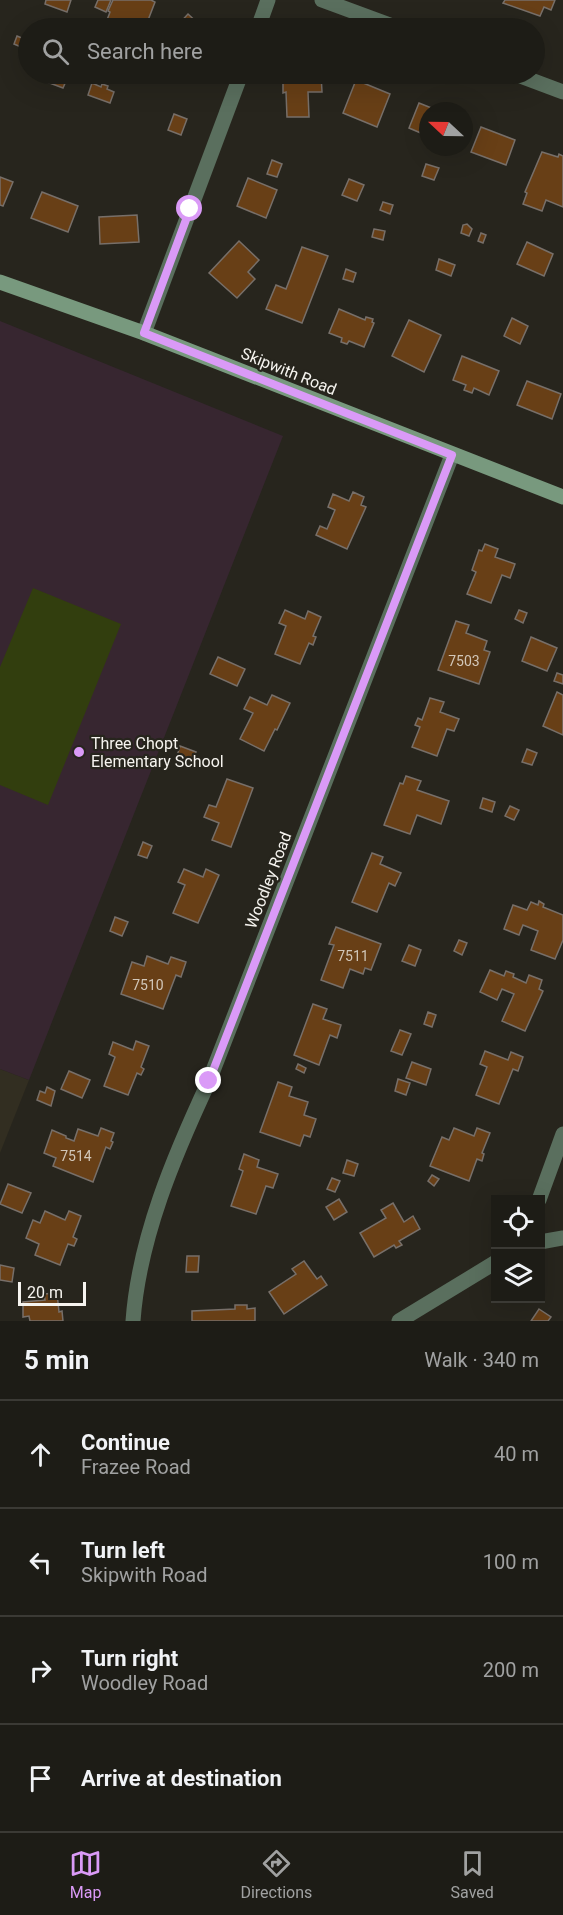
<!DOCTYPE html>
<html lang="en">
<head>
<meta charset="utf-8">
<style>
  :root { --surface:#1d1c16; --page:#2a2923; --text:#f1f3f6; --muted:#a0a1a1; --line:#3b3a35; --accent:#da9af7 }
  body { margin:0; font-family:Roboto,sans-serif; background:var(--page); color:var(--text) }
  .controls { position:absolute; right:18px; bottom:18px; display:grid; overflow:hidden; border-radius:0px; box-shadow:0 6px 24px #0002 }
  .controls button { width:54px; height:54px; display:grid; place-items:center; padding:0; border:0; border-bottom:2px solid var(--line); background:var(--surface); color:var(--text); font:30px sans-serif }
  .compass { position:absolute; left:419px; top:102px; width:54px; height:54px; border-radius:50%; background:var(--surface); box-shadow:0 6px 24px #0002; rotate:292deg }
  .scale { position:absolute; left:18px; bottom:15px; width:68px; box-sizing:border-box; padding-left:6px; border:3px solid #f6f4ef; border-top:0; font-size:16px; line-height:21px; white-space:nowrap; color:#f6f4ef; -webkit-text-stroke:4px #27251d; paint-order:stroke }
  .stop { position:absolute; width:18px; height:18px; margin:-14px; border:4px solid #da9af7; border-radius:50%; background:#fff }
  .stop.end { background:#da9af7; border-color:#fff; box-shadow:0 2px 6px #0008 }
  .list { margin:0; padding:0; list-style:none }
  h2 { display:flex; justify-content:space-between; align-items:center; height:78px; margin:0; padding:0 24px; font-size:26px }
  h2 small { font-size:20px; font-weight:400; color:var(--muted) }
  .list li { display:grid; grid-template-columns:39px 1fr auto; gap:18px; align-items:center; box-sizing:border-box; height:108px; padding:0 24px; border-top:2px solid var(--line) }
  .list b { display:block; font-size:22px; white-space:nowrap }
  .list p { margin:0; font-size:20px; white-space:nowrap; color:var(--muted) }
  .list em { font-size:20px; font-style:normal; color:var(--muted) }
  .icon { flex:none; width:33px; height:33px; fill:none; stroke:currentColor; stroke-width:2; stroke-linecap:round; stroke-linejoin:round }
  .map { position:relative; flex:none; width:563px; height:1321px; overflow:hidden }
  .search { position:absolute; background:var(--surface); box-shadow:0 6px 24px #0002; left:18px; right:18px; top:18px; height:66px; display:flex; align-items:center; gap:15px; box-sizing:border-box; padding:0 21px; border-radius:33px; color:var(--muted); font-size:22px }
  .sheet { height:510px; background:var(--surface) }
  nav { display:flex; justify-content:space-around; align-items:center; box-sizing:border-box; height:84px; border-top:2px solid var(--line); background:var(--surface); font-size:16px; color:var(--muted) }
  nav a { display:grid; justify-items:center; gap:3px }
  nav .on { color:var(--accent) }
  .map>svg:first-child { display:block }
  .built { fill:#322e21 }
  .education { fill:#372630 }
  .green { fill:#323e0e }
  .building { fill:#683f16; stroke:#776f69; stroke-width:1.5 }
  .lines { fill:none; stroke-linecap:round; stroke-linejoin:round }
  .minor { stroke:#5a6f5e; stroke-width:15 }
  .secondary { stroke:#78997e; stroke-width:15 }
  .route { stroke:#da9af7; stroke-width:8 }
  .poi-dot { fill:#da9af7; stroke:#27251d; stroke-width:2 }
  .labels { text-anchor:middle; stroke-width:4.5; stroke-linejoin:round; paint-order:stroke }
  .number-label { font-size:14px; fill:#d2c7b9 }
  .street-label { font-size:16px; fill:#f6f4ef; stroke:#27251d }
  .poi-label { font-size:16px; fill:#f6f4ef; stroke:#27251d; text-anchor:start }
</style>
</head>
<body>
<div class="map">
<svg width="563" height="1321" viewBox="0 0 563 1321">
  <rect width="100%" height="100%" fill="#27251d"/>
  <!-- built -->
  <polygon class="built" points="0,1069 29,1080 0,1153"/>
  <!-- education -->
  <polygon class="education" points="0,321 283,436 29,1080 0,1069"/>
  <!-- green -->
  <polygon class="green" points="33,588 121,624 48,805 0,785 0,667"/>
  <!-- building -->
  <g class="building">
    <polygon points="46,0 71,0 67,12 45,4"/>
    <polygon points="98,0 111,0 106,12 95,7"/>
    <polygon points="113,0 151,0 155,2 145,28 104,28 110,12 108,11"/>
    <polygon points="505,0 555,0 551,10 544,7 540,16 503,3"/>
    <polygon points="188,14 203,28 175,28"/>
    <polygon points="17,36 24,39 21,47 14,44"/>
    <polygon points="50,74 69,74 63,88 47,82"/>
    <polygon points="283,74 321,74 322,92 308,92 309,117 287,117 286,92 283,93"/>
    <polygon points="356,80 390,94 377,127 343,113"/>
    <polygon points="92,83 101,87 102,84 108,86 107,89 114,92 110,103 88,95"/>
    <polygon points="419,103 439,111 428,111 428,136 409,128"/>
    <polygon points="174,114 187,119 181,135 168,130"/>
    <polygon points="481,127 515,140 506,165 471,152"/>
    <polygon points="542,152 558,157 559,154 563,156 563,207 546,200 542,211 523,204 527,193 525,192"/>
    <polygon points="272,160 282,164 277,177 267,174"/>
    <polygon points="426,164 439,168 434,180 422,176"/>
    <polygon points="0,177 13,182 3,206 0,205"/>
    <polygon points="248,178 277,190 266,218 237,206"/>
    <polygon points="349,179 364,185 357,201 342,195"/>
    <polygon points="42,192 78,206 68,232 31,218"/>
    <polygon points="383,202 393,205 390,214 380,210"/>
    <polygon points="137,215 139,242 100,244 99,217"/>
    <polygon points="467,224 472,229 469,236 461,233 463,225"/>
    <polygon points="374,229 385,231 383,240 372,237"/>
    <polygon points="481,233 486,235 483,243 478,241"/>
    <polygon points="239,241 259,260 248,272 255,279 237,298 209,273"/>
    <polygon points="527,242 553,254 544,276 517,264"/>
    <polygon points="302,247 328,256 302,323 266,309 276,285 286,289"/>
    <polygon points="439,259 455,265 451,276 436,270"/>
    <polygon points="346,269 356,273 353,282 343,279"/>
    <polygon points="339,309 365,320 366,317 373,319 372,322 374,323 364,347 349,341 347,344 341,342 342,338 329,333"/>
    <polygon points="512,318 528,326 520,344 504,336"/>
    <polygon points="409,320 441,335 424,372 392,356"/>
    <polygon points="462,356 499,371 489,395 474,388 472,393 464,390 466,385 453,380"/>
    <polygon points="527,381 561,394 552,419 517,405"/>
    <polygon points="353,492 364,497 361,505 366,507 347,549 316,535 320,526 327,529 335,510 328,507 333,494 349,501"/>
    <polygon points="485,544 498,549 495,557 515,564 510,578 502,575 491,603 467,594 476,572 472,570 479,550 482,551"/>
    <polygon points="285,610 305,619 308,611 321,617 313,636 316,637 313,645 309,643 300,664 275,654 286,626 279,623"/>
    <polygon points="519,610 527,613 523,623 515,619"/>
    <polygon points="456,621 469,625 466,633 487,641 484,650 490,652 479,684 438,670"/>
    <polygon points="531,637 557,648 547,671 522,661"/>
    <polygon points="218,657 245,669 237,686 210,674"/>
    <polygon points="557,673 563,675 563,684 554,681"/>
    <polygon points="557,692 563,695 563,735 543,726"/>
    <polygon points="272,695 290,703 277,730 275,729 264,751 240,739 253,713 244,709 250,697 267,705"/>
    <polygon points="430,698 444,702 440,712 459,719 454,731 447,729 437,756 412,747 420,727 415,725 418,718 422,720"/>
    <polygon points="180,746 196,752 192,761 177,756"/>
    <polygon points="527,749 537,753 532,765 522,762"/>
    <polygon points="406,776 421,781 417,790 449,801 441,824 417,815 410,834 384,825 400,783 403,784"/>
    <polygon points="227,779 253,788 231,847 212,840 219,823 204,817 209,805 216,807"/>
    <polygon points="483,798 495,802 492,812 480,808"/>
    <polygon points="510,806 519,810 514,820 505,816"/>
    <polygon points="143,842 152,846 147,858 138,855"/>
    <polygon points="372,853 383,857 380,864 401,873 395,886 389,883 377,912 352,902"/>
    <polygon points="184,869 203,877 206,869 219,875 198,923 173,913 185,885 178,882"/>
    <polygon points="539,901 544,904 543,907 563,915 563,940 555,959 531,950 538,931 523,925 519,935 504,929 513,905 527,910 531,902 538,905"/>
    <polygon points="115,917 128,922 122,936 110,931"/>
    <polygon points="336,927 381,944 371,970 365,968 363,974 350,969 343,988 321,980 334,945 329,944"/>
    <polygon points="459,940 467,943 462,955 454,951"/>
    <polygon points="409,945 421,950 415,966 402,961"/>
    <polygon points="147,956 168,964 171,957 186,962 181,977 176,975 163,1009 121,994 132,962 144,966"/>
    <polygon points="490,970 504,976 506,971 514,974 513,977 526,983 529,975 542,980 539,989 543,991 525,1031 502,1021 514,994 502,989 497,1000 480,992"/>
    <polygon points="313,1004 327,1009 323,1019 341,1025 337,1038 330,1035 319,1065 294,1055"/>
    <polygon points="428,1012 436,1015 432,1027 424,1024"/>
    <polygon points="400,1030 411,1034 402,1055 391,1051"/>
    <polygon points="136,1041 149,1046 141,1067 144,1069 141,1075 137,1073 128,1095 104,1086 115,1057 109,1054 113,1042 133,1050"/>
    <polygon points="485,1051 508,1060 511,1052 523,1057 518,1071 513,1069 499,1104 476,1095 487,1067 480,1064"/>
    <polygon points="412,1062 431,1069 426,1085 406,1078"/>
    <polygon points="298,1064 306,1068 304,1073 296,1069"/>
    <polygon points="69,1071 90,1080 82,1098 61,1089"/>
    <polygon points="398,1079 410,1083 406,1095 395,1091"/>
    <polygon points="278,1082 292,1087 289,1096 308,1102 304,1115 316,1119 310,1137 304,1135 300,1146 260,1132"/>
    <polygon points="47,1087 55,1091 51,1106 37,1100 40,1091 45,1093"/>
    <polygon points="101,1128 114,1133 111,1141 113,1142 110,1149 106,1147 93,1182 53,1166 56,1158 44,1153 52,1130 66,1136 66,1138 74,1141 78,1129 98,1136"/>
    <polygon points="454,1128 474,1136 477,1128 490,1133 482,1153 484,1154 482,1161 477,1159 469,1181 430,1166 442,1137 449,1140"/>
    <polygon points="244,1154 259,1160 257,1167 278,1174 273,1188 266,1186 256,1214 231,1206 243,1171 239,1169"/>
    <polygon points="347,1160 358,1164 354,1176 343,1173"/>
    <polygon points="432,1175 439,1179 434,1186 428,1181"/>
    <polygon points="332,1178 340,1181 335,1192 327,1189"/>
    <polygon points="8,1184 31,1193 22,1213 0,1204"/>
    <polygon points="339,1199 347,1212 334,1220 326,1207"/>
    <polygon points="393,1203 404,1222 413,1216 420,1229 399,1241 402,1245 396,1248 394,1245 374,1257 360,1233 386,1218 381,1210"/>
    <polygon points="45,1211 65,1220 69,1211 81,1216 73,1237 77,1239 74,1246 68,1244 60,1265 35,1255 39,1244 26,1238 33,1220 40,1223"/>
    <polygon points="187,1256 199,1256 198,1272 186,1272"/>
    <polygon points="304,1261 317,1279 321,1276 327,1285 284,1314 269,1292 296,1274 292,1269"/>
    <polygon points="0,1265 14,1268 12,1282 0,1280"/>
    <polygon points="57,1293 59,1312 62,1311 63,1321 30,1321 29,1316 23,1317 23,1302 45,1300 44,1294"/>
    <polygon points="235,1305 247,1305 247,1309 255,1308 255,1321 192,1321 192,1311 235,1309"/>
    <polygon points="539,1309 551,1317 548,1321 531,1321"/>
  </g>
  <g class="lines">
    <!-- minor -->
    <g class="minor">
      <polyline points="322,0 398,28"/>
      <polyline points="258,28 268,0"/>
      <polyline points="515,74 563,92"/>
      <polyline points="144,333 241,74"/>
      <polyline points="539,1200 563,1134"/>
      <polyline points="540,1242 563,1238"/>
      <path d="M 133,1321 C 139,1238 174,1156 209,1081 L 452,455"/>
      <polyline points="399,1321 496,1262"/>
    </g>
    <!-- secondary -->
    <polyline class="secondary" points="0,282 144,333 563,497"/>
  </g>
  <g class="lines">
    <!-- route -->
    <polyline class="route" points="190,209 144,333 452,455 209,1081"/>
  </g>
  <!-- markers -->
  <circle class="poi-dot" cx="79" cy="752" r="6"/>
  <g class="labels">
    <!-- number labels -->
    <g class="number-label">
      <text x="464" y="666">7503</text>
      <text x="353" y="961">7511</text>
      <text x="148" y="990">7510</text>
      <text x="76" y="1161">7514</text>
    </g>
    <!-- street labels -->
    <g class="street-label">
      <text transform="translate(289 371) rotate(22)" y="6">Skipwith Road</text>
      <text transform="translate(268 880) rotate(-69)" y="6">Woodley Road</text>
    </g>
    <!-- poi labels -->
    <g class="poi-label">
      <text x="91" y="749">Three Chopt<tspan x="91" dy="18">Elementary School</tspan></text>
    </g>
  </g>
</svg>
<div class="controls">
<button><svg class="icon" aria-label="locate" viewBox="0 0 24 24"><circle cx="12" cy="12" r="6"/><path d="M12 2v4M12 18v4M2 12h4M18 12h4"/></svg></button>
<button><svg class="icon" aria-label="layers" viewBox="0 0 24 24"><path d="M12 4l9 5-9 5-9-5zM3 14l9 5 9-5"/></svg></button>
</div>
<svg class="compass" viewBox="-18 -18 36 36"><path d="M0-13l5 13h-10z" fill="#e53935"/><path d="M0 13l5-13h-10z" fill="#a0a1a1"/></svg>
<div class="scale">20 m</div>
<div class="stop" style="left:190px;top:209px"></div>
<div class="stop end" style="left:209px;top:1081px"></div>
<div class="search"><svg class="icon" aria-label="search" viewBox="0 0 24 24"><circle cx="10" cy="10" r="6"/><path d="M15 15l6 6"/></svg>Search here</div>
</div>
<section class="sheet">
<h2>5 min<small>Walk · 340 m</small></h2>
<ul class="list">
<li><svg class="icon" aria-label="ahead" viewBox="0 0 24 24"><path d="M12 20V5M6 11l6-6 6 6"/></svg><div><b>Continue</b><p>Frazee Road</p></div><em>40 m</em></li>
<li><svg class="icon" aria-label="left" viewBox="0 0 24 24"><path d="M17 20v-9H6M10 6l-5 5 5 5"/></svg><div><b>Turn left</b><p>Skipwith Road</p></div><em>100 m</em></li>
<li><svg class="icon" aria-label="right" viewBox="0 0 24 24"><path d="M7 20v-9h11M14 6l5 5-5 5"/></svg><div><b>Turn right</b><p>Woodley Road</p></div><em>200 m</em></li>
<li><svg class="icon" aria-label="arrive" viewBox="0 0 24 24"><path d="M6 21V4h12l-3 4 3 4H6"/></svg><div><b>Arrive at destination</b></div></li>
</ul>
</section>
<nav>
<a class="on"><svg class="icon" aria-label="map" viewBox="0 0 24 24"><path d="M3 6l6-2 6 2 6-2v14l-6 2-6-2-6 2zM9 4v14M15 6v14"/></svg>Map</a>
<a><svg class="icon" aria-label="directions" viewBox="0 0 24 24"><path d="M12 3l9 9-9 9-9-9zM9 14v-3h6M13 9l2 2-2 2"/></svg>Directions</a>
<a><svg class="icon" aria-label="saved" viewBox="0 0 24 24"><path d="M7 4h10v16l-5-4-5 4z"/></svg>Saved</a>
</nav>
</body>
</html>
